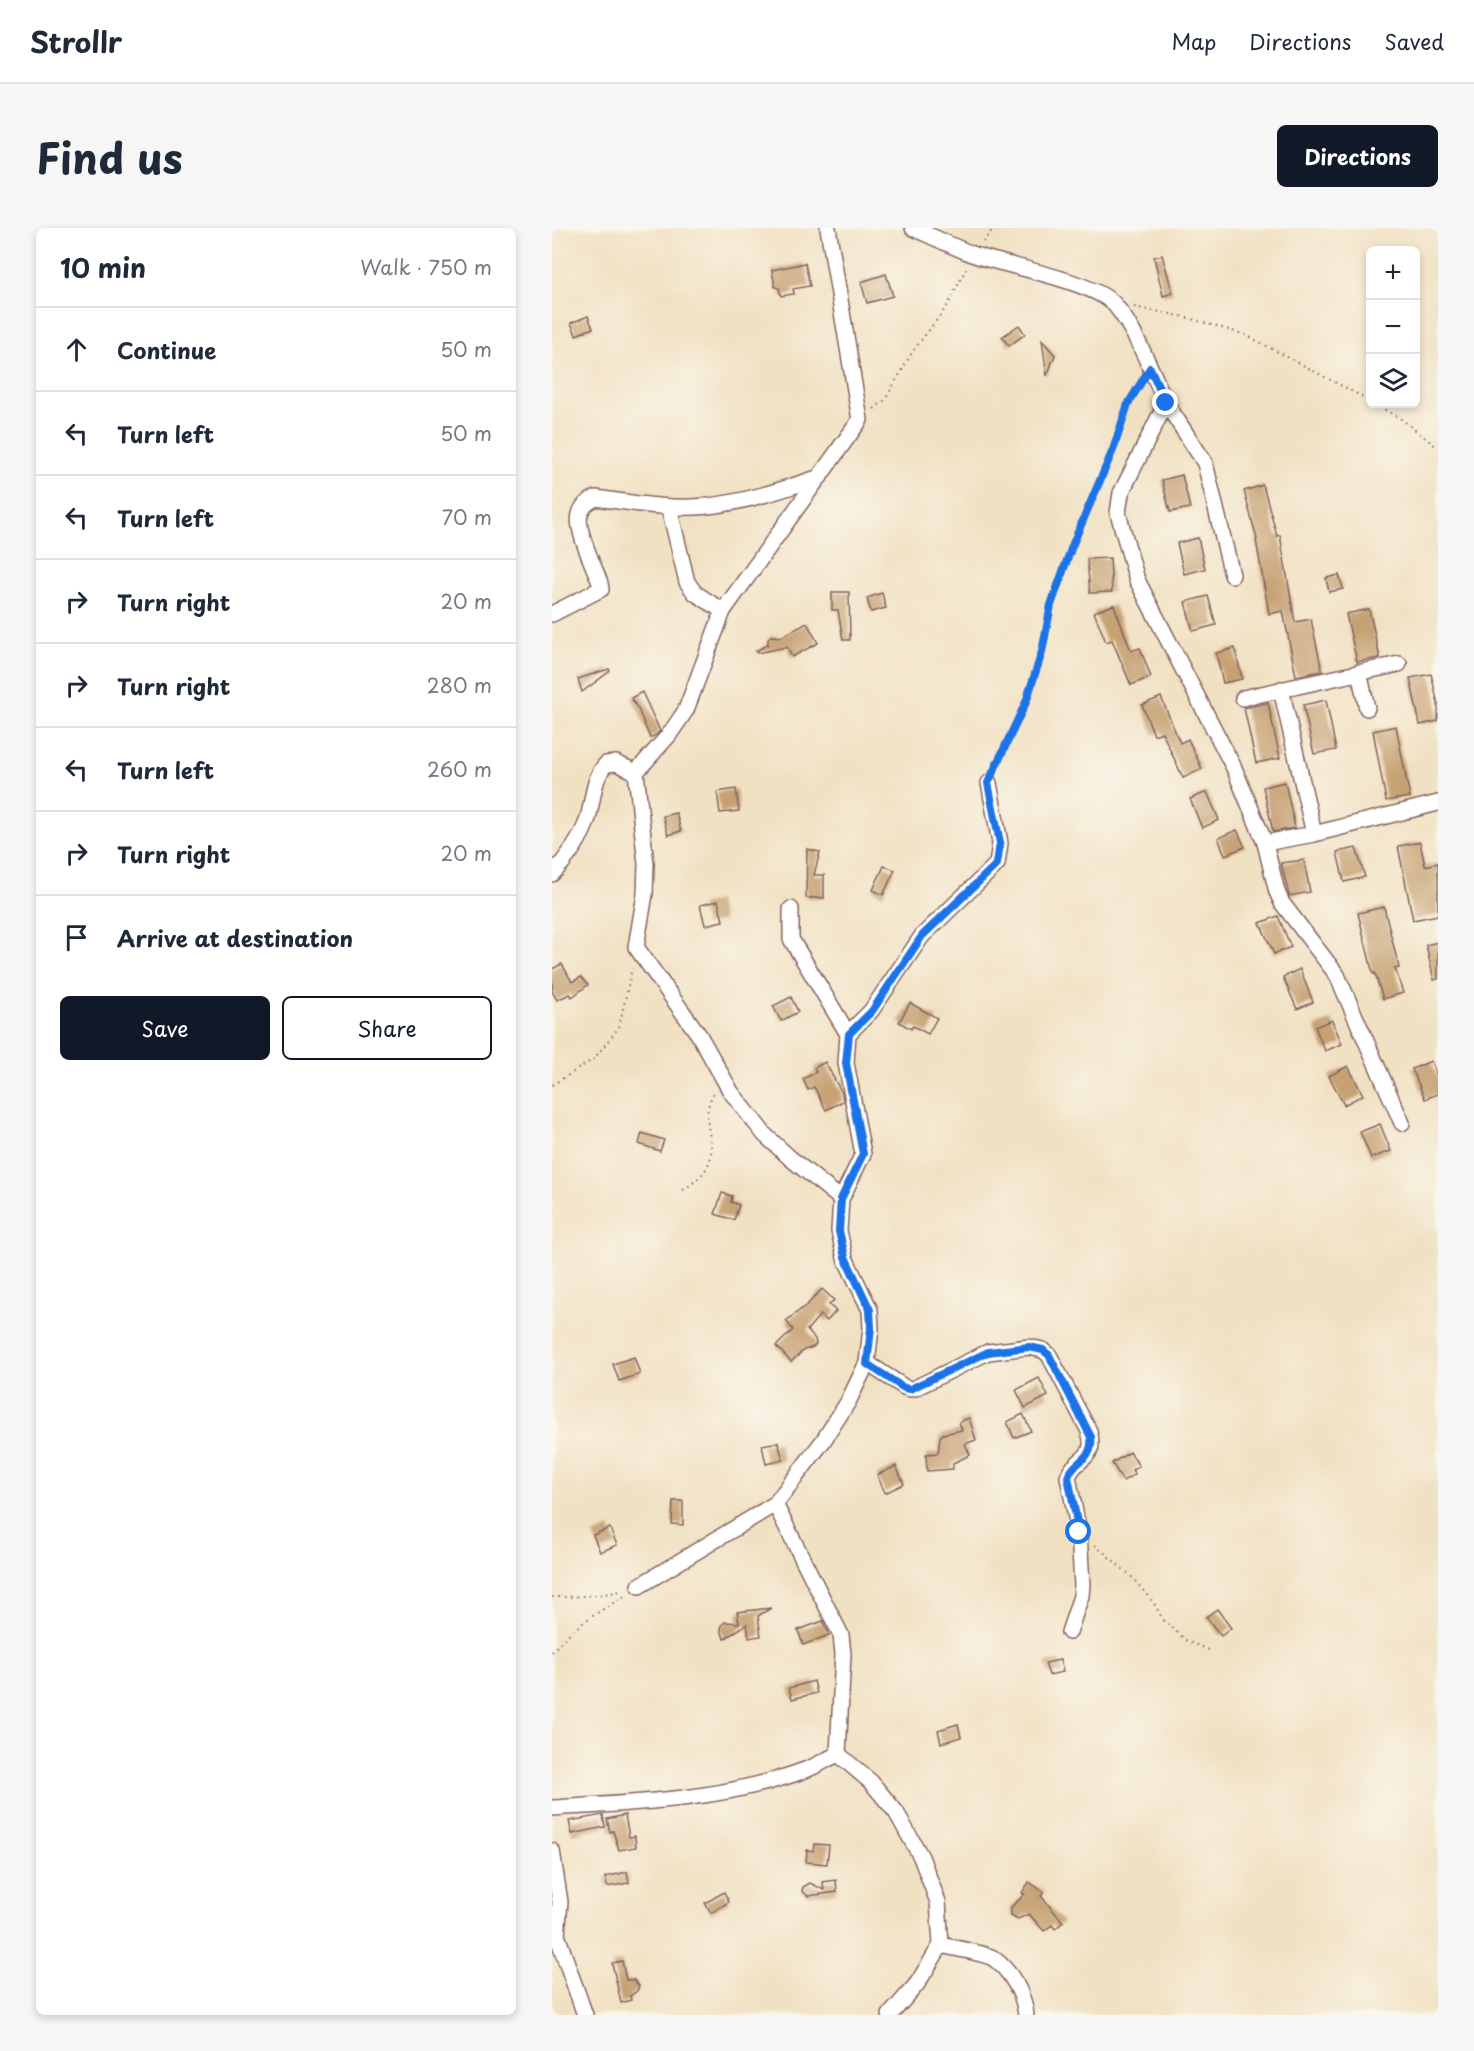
<!DOCTYPE html>
<html lang="en">
<head>
<meta charset="utf-8">
<style>
  :root { --surface:#fff; --page:#f6f6f7; --text:#1f2937; --muted:#747a83; --line:#e0e1e3; --accent:#111827 }
  body { margin:0; font-family:"Playpen Sans",sans-serif; background:var(--page); color:var(--text) }
  .controls { position:absolute; right:18px; top:18px; display:grid; overflow:hidden; border-radius:9px; box-shadow:0 3px 9px #0003 }
  .controls button { width:54px; height:54px; display:grid; place-items:center; padding:0; border:0; border-bottom:2px solid var(--line); background:var(--surface); color:var(--text); font:30px sans-serif }
  .stop { position:absolute; width:18px; height:18px; margin:-14px; border:4px solid #1a73e8; border-radius:50%; background:#fff }
  .stop.end { background:#1a73e8; border-color:#fff; box-shadow:0 2px 6px #0008 }
  .list { margin:0; padding:0; list-style:none }
  h2 { display:flex; justify-content:space-between; align-items:center; height:78px; margin:0; padding:0 24px; font-size:26px }
  h2 small { font-size:20px; font-weight:400; color:var(--muted) }
  .list li { display:grid; grid-template-columns:39px 1fr auto; gap:18px; align-items:center; box-sizing:border-box; height:84px; padding:0 24px; border-top:2px solid var(--line) }
  .list b { display:block; font-size:22px; white-space:nowrap }
  .list em { font-size:20px; font-style:normal; color:var(--muted) }
  .actions { display:flex; gap:12px; padding:18px 24px }
  .actions a { flex:1; padding:14px 0; border:2px solid var(--accent); border-radius:9px; text-align:center; font-size:21px; color:var(--accent) }
  .actions .main { background:var(--accent); color:#fff }
  .icon { flex:none; width:33px; height:33px; fill:none; stroke:currentColor; stroke-width:2; stroke-linecap:round; stroke-linejoin:round }
  .map { position:relative; flex:none; width:886px; height:1787px; overflow:hidden; border-radius:9px }
  header { display:flex; align-items:center; gap:36px; box-sizing:border-box; height:84px; padding:0 30px; background:var(--surface); border-bottom:2px solid var(--line) }
  header strong { font-size:28px }
  nav { display:flex; gap:33px; margin-inline-start:auto; font-size:21px }
  .intro { display:flex; align-items:center; justify-content:space-between; box-sizing:border-box; height:144px; padding:0 36px }
  h1 { margin:0; font-size:42px }
  .button { padding:15px 27px; border-radius:9px; background:var(--accent); color:#fff; font-size:21px; font-weight:700 }
  main { display:flex; gap:36px; padding:0 36px }
  aside { flex:1; background:var(--surface); border-radius:9px; box-shadow:0 3px 9px #0003 }
  .map>svg:first-child { display:block }
  .building { fill:#c6a173 }
  .lines { fill:none; stroke-linecap:round; stroke-linejoin:round }
  .minor-casing { stroke:#846360; stroke-width:18 }
  .path { stroke:#846360; stroke-width:2; stroke-dasharray:1.5 4.5; stroke-linecap:butt }
  .minor { stroke:#fff; stroke-width:15 }
  .route { stroke:#1a73e8; stroke-width:8 }
</style>
</head>
<body>
<header>
<strong>Strollr</strong>
<nav><a>Map</a><a>Directions</a><a>Saved</a></nav>
</header>
<div class="intro"><h1>Find us</h1><a class="button">Directions</a></div>
<main>
<aside>
<h2>10 min<small>Walk · 750 m</small></h2>
<ul class="list">
<li><svg class="icon" aria-label="ahead" viewBox="0 0 24 24"><path d="M12 20V5M6 11l6-6 6 6"/></svg><div><b>Continue</b></div><em>50 m</em></li>
<li><svg class="icon" aria-label="left" viewBox="0 0 24 24"><path d="M17 20v-9H6M10 6l-5 5 5 5"/></svg><div><b>Turn left</b></div><em>50 m</em></li>
<li><svg class="icon" aria-label="left" viewBox="0 0 24 24"><path d="M17 20v-9H6M10 6l-5 5 5 5"/></svg><div><b>Turn left</b></div><em>70 m</em></li>
<li><svg class="icon" aria-label="right" viewBox="0 0 24 24"><path d="M7 20v-9h11M14 6l5 5-5 5"/></svg><div><b>Turn right</b></div><em>20 m</em></li>
<li><svg class="icon" aria-label="right" viewBox="0 0 24 24"><path d="M7 20v-9h11M14 6l5 5-5 5"/></svg><div><b>Turn right</b></div><em>280 m</em></li>
<li><svg class="icon" aria-label="left" viewBox="0 0 24 24"><path d="M17 20v-9H6M10 6l-5 5 5 5"/></svg><div><b>Turn left</b></div><em>260 m</em></li>
<li><svg class="icon" aria-label="right" viewBox="0 0 24 24"><path d="M7 20v-9h11M14 6l5 5-5 5"/></svg><div><b>Turn right</b></div><em>20 m</em></li>
<li><svg class="icon" aria-label="arrive" viewBox="0 0 24 24"><path d="M6 21V4h12l-3 4 3 4H6"/></svg><div><b>Arrive at destination</b></div></li>
</ul>
<div class="actions"><a class="main">Save</a><a>Share</a></div>
</aside>
<div class="map">
<svg width="886" height="1787" viewBox="0 0 886 1787">
  <rect width="100%" height="100%" fill="#fbf7ec"/>
  <filter id="ink" filterUnits="userSpaceOnUse"><feTurbulence type="fractalNoise" baseFrequency=".0167" numOctaves="2"/><feDisplacementMap in="SourceGraphic" scale="12" xChannelSelector="R" yChannelSelector="G"/><feConvolveMatrix kernelMatrix="1 2 1 2 8 2 1 2 1" color-interpolation-filters="sRGB"/></filter>
  <filter id="wash" filterUnits="userSpaceOnUse"><feTurbulence type="fractalNoise" baseFrequency=".008" numOctaves="4" result="noise"/><feDisplacementMap in="SourceGraphic" scale="24" xChannelSelector="R" yChannelSelector="G"/><feGaussianBlur stdDeviation="1.35" result="paint"/><feColorMatrix in="noise" values="0 0 0 0 0 0 0 0 0 0 0 0 0 0 0 0 0 1.4 0 .05"/><feComposite in="paint" operator="in"/></filter>
  <g filter="url(#wash)">
    <rect width="100%" height="100%" fill="#f1e1c3"/>
    <g id="blocks">
      <!-- building -->
      <g class="building">
        <polygon points="610,27 621,65 611,68 602,29"/>
        <polygon points="253,35 258,58 241,61 242,66 229,68 227,60 223,59 220,42"/>
        <polygon points="334,46 341,68 315,75 309,54"/>
        <polygon points="36,88 41,100 24,107 19,95"/>
        <polygon points="467,97 473,106 457,118 450,109"/>
        <polygon points="490,112 503,127 495,148"/>
        <polygon points="630,247 638,280 618,284 610,252"/>
        <polygon points="711,257 725,308 728,307 743,394 759,391 770,443 744,448 731,383 717,386 704,312 705,311 692,263"/>
        <polygon points="646,310 653,341 632,346 625,315"/>
        <polygon points="558,330 560,364 538,365 535,331"/>
        <polygon points="787,347 791,361 777,364 774,350"/>
        <polygon points="280,364 297,364 298,412 291,412 286,382 280,382"/>
        <polygon points="330,365 334,380 319,384 315,370"/>
        <polygon points="656,368 664,397 641,403 633,374"/>
        <polygon points="562,377 579,423 588,420 599,449 579,457 560,412 554,414 542,384"/>
        <polygon points="817,381 828,430 805,434 794,386"/>
        <polygon points="255,395 266,415 240,429 235,419 205,425 204,423 216,416 216,411 219,408 229,409"/>
        <polygon points="683,420 690,451 671,455 664,425"/>
        <polygon points="57,441 58,443 30,464 26,451"/>
        <polygon points="879,446 886,476 886,493 868,497 858,450"/>
        <polygon points="90,464 108,503 104,507 98,510 86,481 79,470"/>
        <polygon points="609,469 628,515 636,511 650,541 631,550 610,504 602,507 590,477"/>
        <polygon points="774,472 784,522 762,526 751,477"/>
        <polygon points="716,475 728,530 704,535 692,480"/>
        <polygon points="844,498 858,569 834,573 821,503"/>
        <polygon points="733,554 743,600 721,604 711,559"/>
        <polygon points="184,561 187,583 168,585 165,564"/>
        <polygon points="655,564 667,592 650,600 638,571"/>
        <polygon points="124,585 129,603 116,607 111,588"/>
        <polygon points="685,602 693,619 673,627 666,610"/>
        <polygon points="868,614 873,638 886,635 886,687 861,692 846,618"/>
        <polygon points="804,620 813,649 792,654 785,624"/>
        <polygon points="255,621 268,624 262,647 272,647 272,670 254,670"/>
        <polygon points="752,632 758,664 737,668 729,635"/>
        <polygon points="332,638 343,642 331,667 321,662"/>
        <polygon points="166,673 171,693 153,697 148,677"/>
        <polygon points="832,679 847,740 843,740 851,765 831,771 823,745 821,746 806,685"/>
        <polygon points="726,688 739,719 722,726 708,695"/>
        <polygon points="886,714 886,751 882,752 874,717"/>
        <polygon points="10,736 20,754 29,749 36,757 20,769 18,766 5,772 0,763 0,741"/>
        <polygon points="748,741 761,774 745,781 731,749"/>
        <polygon points="239,769 246,784 229,793 221,778"/>
        <polygon points="358,775 385,790 376,806 361,798 359,801 347,794"/>
        <polygon points="780,792 790,816 773,823 763,799"/>
        <polygon points="879,833 886,850 886,866 873,871 860,841"/>
        <polygon points="273,834 290,865 291,873 274,882 262,859 256,862 251,851 264,844 262,840"/>
        <polygon points="796,838 811,867 792,877 777,848"/>
        <polygon points="828,896 839,923 819,930 808,904"/>
        <polygon points="90,905 112,912 108,923 87,916"/>
        <polygon points="170,965 180,968 179,974 187,977 182,992 163,986"/>
        <polygon points="270,1061 282,1072 277,1077 284,1083 275,1093 268,1087 255,1102 263,1111 264,1116 261,1119 252,1122 239,1134 224,1118 241,1102 234,1093 256,1076"/>
        <polygon points="82,1129 88,1146 67,1153 61,1136"/>
        <polygon points="487,1150 496,1168 473,1180 464,1162"/>
        <polygon points="471,1186 479,1203 462,1210 455,1194"/>
        <polygon points="417,1190 424,1212 413,1216 418,1227 401,1235 401,1241 375,1243 374,1226 386,1225 388,1209 391,1206 410,1202 407,1194"/>
        <polygon points="226,1214 231,1232 214,1236 210,1217"/>
        <polygon points="578,1224 587,1238 580,1242 583,1246 571,1253 560,1235"/>
        <polygon points="344,1238 352,1256 333,1265 325,1247"/>
        <polygon points="121,1273 131,1273 131,1297 120,1296"/>
        <polygon points="58,1300 65,1317 48,1324 41,1307"/>
        <polygon points="219,1380 206,1388 209,1408 197,1410 195,1396 172,1411 169,1401 170,1397 173,1394 187,1395 185,1384"/>
        <polygon points="665,1381 679,1400 669,1408 654,1389"/>
        <polygon points="271,1393 277,1407 251,1417 246,1402"/>
        <polygon points="508,1432 511,1444 497,1447 493,1435"/>
        <polygon points="262,1453 265,1465 240,1471 237,1460"/>
        <polygon points="406,1496 409,1509 389,1515 386,1502"/>
        <polygon points="51,1587 53,1599 20,1606 17,1593"/>
        <polygon points="73,1587 77,1609 83,1608 84,1619 67,1622 61,1603 58,1604 55,1591"/>
        <polygon points="262,1616 277,1617 275,1636 254,1634 255,1622 261,1623"/>
        <polygon points="75,1644 77,1655 55,1659 53,1649"/>
        <polygon points="284,1652 285,1664 256,1668 250,1663 251,1659 258,1655 272,1662 271,1654"/>
        <polygon points="477,1654 492,1664 489,1668 511,1694 503,1701 500,1697 492,1703 477,1686 466,1691 459,1687 459,1679 473,1666 470,1665"/>
        <polygon points="172,1664 177,1674 159,1685 153,1675"/>
        <polygon points="70,1733 74,1752 82,1752 87,1758 85,1763 78,1768 79,1772 69,1775 60,1735"/>
      </g>
    </g>
  </g>
  <g filter="url(#ink)">
    <use href="#blocks" fill-opacity="0" stroke="#846360" stroke-width="1.5"/>
    <g class="lines">
      <!-- minor casing -->
      <g class="minor-casing">
        <g id="minor">
          <polyline points="276,0 308,192 171,383 134,482 117,507 84,544 94,636 93,666 84,719 147,807 179,864 213,907 238,930 289,971"/>
          <path d="M 361,0 C 381,9 400,18 420,26 C 453,38 542,53 563,77 C 583,101 601,146 614,175 L 569,265 L 566,285 L 585,352 L 682,540 L 713,615 L 725,664 L 730,675 L 785,747 L 850,895"/>
          <polyline points="614,175 653,235 680,347"/>
          <polyline points="117,279 135,354 143,365 171,383"/>
          <path d="M 0,386 L 49,361 L 48,355 C 43,340 23,301 28,286 C 30,278 37,273 44,270 C 81,275 118,282 156,278 C 194,274 232,261 268,249"/>
          <polyline points="807,444 815,480"/>
          <polyline points="729,461 762,606"/>
          <polyline points="691,470 847,436"/>
          <polyline points="713,615 762,606 886,575"/>
          <path d="M 0,646 C 15,631 30,610 36,590 C 41,573 41,550 54,536 L 64,535 L 84,544"/>
          <polyline points="239,681 239,711 296,806"/>
          <path d="M 315,1135 L 352,1159 L 358,1161 L 363,1160 L 436,1124 L 477,1119 L 491,1122 L 497,1127 L 537,1203 C 546,1233 523,1228 516,1249 L 527,1304 L 530,1357 L 529,1368 L 517,1404"/>
          <polyline points="87,1358 223,1276"/>
          <path d="M 0,1580 C 84,1575 173,1572 253,1542 C 265,1538 275,1531 286,1526"/>
          <polyline points="0,1623 8,1674 5,1707 33,1787"/>
          <path d="M 389,1717 C 401,1720 432,1725 441,1730 C 459,1743 472,1766 474,1787"/>
          <polyline points="338,1787 365,1756 389,1717 386,1674 369,1629 344,1584 319,1554 286,1526 291,1426 289,1407 223,1276 271,1213 296,1174 315,1135 319,1100 318,1082 293,1030 287,1003 289,971 311,926 294,835 296,806 319,783 370,708 445,636 448,615 437,555"/>
        </g>
      </g>
      <!-- path -->
      <g class="path">
        <polyline points="431,14 442,0"/>
        <polyline points="582,79 629,88 694,107 818,173"/>
        <polyline points="822,176 848,190 886,220"/>
        <polyline points="322,181 333,172 361,123 396,77 415,39"/>
        <polyline points="443,542 474,474 490,424 499,377 520,318 561,222 576,176 589,156"/>
        <polyline points="0,857 42,831 67,799 80,740"/>
        <path d="M 131,962 C 187,926 138,902 163,863"/>
        <polyline points="543,1317 578,1347 601,1374 612,1393 635,1413 660,1423"/>
        <path d="M 0,1369 C 24,1369 49,1368 72,1362"/>
        <path d="M 0,1424 C 19,1399 50,1382 76,1366"/>
      </g>
      <!-- minor -->
      <use href="#minor" class="minor"/>
    </g>
  </g>
  <g class="lines" filter="url(#ink)">
    <!-- route -->
    <path class="route" d="M 527,1304 L 516,1249 C 522,1231 542,1233 539,1209 L 497,1127 L 491,1122 L 477,1119 L 436,1124 L 358,1161 L 352,1160 L 315,1136 L 319,1100 L 318,1082 L 293,1029 L 287,1003 L 289,971 L 311,926 L 294,835 L 297,806 L 320,783 L 370,708 L 445,636 L 448,615 L 436,555 L 474,474 L 490,424 L 499,377 L 520,318 L 561,222 L 576,176 L 598,140 L 614,175"/>
  </g>
</svg>
<div class="controls">
<button>+</button>
<button>−</button>
<button><svg class="icon" aria-label="layers" viewBox="0 0 24 24"><path d="M12 4l9 5-9 5-9-5zM3 14l9 5 9-5"/></svg></button>
</div>
<div class="stop" style="left:527px;top:1304px"></div>
<div class="stop end" style="left:614px;top:175px"></div>
</div>
</main>
</body>
</html>
